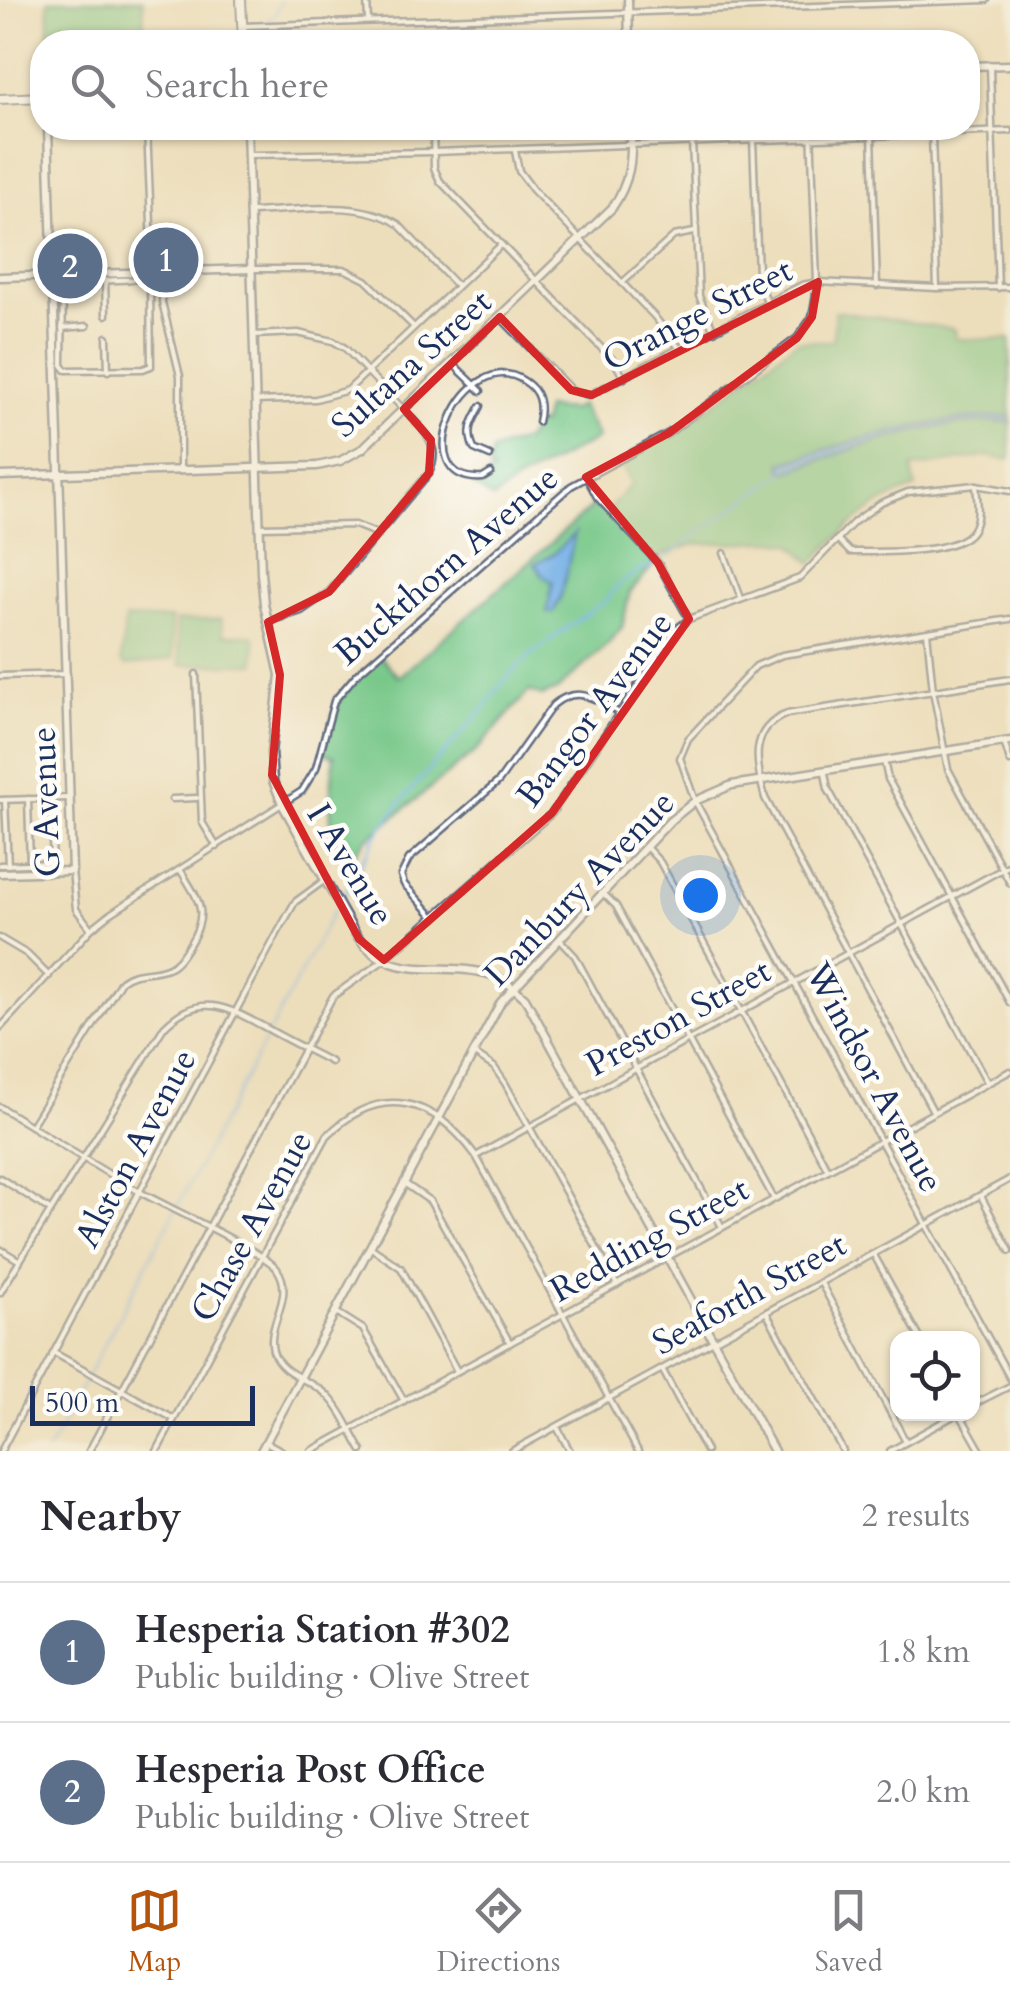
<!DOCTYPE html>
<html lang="en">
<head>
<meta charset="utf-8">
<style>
  :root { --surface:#fff; --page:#f7f7f7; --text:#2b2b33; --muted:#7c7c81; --line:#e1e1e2; --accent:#b45309 }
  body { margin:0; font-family:Cardo,serif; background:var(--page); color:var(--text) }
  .controls { position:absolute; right:30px; bottom:30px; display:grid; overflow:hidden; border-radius:20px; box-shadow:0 2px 8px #0004 }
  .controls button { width:90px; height:90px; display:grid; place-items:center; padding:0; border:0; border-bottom:2px solid var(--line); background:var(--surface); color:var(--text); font:50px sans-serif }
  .scale { position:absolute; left:30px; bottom:25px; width:225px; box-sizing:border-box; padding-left:10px; border:5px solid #1b2f5e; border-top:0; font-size:28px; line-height:35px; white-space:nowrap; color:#1b2f5e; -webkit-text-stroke:8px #fdfcf7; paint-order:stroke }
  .you { position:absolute; left:700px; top:895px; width:35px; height:35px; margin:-25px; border:8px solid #fff; border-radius:50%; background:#1a73e8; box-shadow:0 0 0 15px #1a73e833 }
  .badge { display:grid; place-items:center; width:65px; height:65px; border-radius:50%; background:var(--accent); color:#fff; font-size:32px; font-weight:700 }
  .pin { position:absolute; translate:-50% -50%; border:5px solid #fff; box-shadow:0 2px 10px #0006 }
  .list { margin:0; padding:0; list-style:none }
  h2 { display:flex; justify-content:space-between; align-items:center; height:130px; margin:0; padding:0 40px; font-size:42px }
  h2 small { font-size:32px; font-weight:400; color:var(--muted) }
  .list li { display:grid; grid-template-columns:65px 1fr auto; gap:30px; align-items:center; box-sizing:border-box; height:140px; padding:0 40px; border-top:2px solid var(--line) }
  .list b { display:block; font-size:38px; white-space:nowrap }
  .list p { margin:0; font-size:32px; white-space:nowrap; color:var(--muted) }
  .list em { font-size:32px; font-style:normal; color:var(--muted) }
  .icon { flex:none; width:55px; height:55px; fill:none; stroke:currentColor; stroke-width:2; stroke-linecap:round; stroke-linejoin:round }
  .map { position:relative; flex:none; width:1010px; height:1451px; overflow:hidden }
  .search { position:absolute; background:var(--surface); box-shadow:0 2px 8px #0004; left:30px; right:30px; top:30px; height:110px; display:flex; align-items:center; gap:25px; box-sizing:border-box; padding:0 35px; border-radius:40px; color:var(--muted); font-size:38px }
  .sheet { height:410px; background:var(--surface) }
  nav { display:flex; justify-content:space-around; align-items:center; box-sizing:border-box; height:140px; border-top:2px solid var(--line); background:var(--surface); font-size:28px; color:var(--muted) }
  nav a { display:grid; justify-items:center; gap:5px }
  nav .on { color:var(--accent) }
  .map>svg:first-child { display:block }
  .green { fill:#77c788; stroke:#497b73; stroke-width:2.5 }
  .water { fill:#76b0e6; stroke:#4870a2; stroke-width:2.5 }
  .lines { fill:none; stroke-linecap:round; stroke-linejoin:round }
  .stream { stroke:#76b0e6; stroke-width:2.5 }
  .street-casing { stroke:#646c7f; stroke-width:9 }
  .secondary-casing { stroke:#646c7f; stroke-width:11 }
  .primary-casing { stroke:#646c7f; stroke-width:12 }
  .street { stroke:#fff; stroke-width:4 }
  .secondary { stroke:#fff; stroke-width:6 }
  .primary { stroke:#fff; stroke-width:8 }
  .marked { fill:none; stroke:#d62828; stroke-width:8; stroke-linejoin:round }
  .labels { text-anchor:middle; stroke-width:9; stroke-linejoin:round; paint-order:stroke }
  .street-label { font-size:35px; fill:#1b2f5e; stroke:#fdfcf7 }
</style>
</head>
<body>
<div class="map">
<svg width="1010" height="1451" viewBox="0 0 1010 1451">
  <rect width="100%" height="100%" fill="#fdfcf7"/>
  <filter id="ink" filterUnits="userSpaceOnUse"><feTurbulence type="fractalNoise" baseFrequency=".01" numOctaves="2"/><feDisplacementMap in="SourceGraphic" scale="20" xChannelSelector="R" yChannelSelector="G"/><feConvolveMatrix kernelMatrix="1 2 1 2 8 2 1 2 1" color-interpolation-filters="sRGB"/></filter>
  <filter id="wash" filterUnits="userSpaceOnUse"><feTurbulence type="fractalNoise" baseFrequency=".0048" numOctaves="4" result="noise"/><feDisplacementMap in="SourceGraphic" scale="40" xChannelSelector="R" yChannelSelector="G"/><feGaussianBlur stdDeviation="2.25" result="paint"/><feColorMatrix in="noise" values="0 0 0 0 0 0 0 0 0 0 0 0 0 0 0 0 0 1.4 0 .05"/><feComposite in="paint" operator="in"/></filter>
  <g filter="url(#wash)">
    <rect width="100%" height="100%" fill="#eddebb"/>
    <!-- green -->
    <g class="green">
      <polygon points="48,0 143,0 144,41 49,42"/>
      <path d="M 835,311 L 955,329 L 956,339 L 1010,339 L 1010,460 L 987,456 L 912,468 L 916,488 C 871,502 844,530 812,563 L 792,544 L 773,541 L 695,544 L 663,554 L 630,592 L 622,627 L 608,644 L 557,690 L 542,696 L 529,691 L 476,751 L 364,841 L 349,862 C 322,842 332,787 334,756 L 324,753 C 335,700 339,692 381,657 L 399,677 L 596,503 L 606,512 L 631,484 L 620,462 L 691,421 L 797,341 L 833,341 Z"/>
      <polygon points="580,405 598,438 514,483 493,499 473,485 493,472 489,469 492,451 526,440 536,423 542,424 546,408 572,410"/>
      <polygon points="125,619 171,619 173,659 126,666 121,661"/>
      <polygon points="221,619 223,635 252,635 255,638 255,664 180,665 176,621"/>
    </g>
    <!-- water -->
    <g class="water">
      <path d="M 1010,416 L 1010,422 C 933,418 856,447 784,473 L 782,463 C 857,439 930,417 1010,416 Z"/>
      <polygon points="575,533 561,596 553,612 547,612 553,582 543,576 535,564 554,554"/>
    </g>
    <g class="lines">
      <!-- stream -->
      <g class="stream">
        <polyline points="254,29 275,15 281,0"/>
        <path d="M 343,897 L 377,834 L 405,797 L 486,706 C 512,660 566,630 608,599 C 623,570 668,565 688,540 L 785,472"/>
        <polyline points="48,1451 334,910"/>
      </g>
    </g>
  </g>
  <g filter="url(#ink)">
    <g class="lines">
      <!-- street casing -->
      <g class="street-casing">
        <g id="street">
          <polyline points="367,0 368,20"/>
          <polyline points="242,26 987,0"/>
          <polyline points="990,68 998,288"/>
          <polyline points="147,128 153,272"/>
          <polyline points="433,128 434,168 440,181 614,361 624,378"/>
          <polyline points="811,128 817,282"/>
          <polyline points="932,134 937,288"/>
          <polyline points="872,135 877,286"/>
          <polyline points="753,139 758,274 767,303"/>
          <polyline points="692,141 699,296 714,331"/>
          <polyline points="515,151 519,171 533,190 654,316 680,349"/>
          <polyline points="250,155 434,152 1010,131"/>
          <path d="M 252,212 C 298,211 357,198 398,224 L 457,286"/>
          <polyline points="251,269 344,269 366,280 414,327"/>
          <polyline points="163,272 162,302 180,376 180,470"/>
          <polygon points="143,279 150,287 151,366 143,369 66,370 62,365 63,285 69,282"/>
          <polyline points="105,280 106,315"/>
          <polyline points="622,283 674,236 694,232"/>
          <polyline points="500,317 571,390 589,395 802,285 818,282 937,288 1010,287"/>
          <polyline points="62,328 87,326"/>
          <path d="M 253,335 L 298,333 L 333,341 L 345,348 L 422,429 C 434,443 437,456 429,473 L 329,592 L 301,611 L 268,622"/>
          <polyline points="107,337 108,371"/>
          <polyline points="452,363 481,391"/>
          <polyline points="255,401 316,399 348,390 501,245"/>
          <path d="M 481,406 C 472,422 466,431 474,449 L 490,456"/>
          <path d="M 491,473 L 483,478 C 402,483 466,342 524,381 C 540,391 542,405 538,422"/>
          <polyline points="587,478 597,497 658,563 689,619"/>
          <polyline points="260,527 355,525 378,534"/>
          <path d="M 837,539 L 850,552 C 877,552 956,555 972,531 C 981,518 977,499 976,485"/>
          <polyline points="724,553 741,598"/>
          <polyline points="1010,619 782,655 756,666 688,739 680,758 695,801 1010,1378"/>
          <polyline points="927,632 933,691 948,769 1010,883"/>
          <polyline points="196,674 202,822 217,847"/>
          <polyline points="0,676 67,674"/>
          <polyline points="1004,742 1010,761"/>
          <polyline points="884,761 888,779 1010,1003"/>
          <polyline points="825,773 828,789 987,1082"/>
          <polyline points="28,799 30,864"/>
          <polyline points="172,799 197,798"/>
          <polyline points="0,800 70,798"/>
          <polyline points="5,800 8,865"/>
          <polyline points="647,848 660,862 828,1170"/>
          <polyline points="0,865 53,863 50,798"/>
          <polyline points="72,871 76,909 91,929"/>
          <polyline points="604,894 616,906 774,1199"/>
          <path d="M 435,918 L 404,884 L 401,875 L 409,859 L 499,781 L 553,705 C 577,685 595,698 619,713"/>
          <polyline points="0,938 27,954 49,976"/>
          <polyline points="560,940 575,956 722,1227"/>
          <polyline points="0,1028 91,929 110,914 302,791 316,768 334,701 356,675 571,486 669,433 797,338 812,317 818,282"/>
          <polyline points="473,1053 494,1067 505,1083 617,1285"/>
          <path d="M 0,1107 C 46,1135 91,1164 138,1191 C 163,1205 265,1252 277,1269 C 296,1297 266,1323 273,1351 C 280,1374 309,1379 325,1393 C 342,1409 350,1431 362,1451"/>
          <path d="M 933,1111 L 765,798 C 756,765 748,729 787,714 L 1010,679"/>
          <path d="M 31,1126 L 121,981 C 136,969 150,975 167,968 C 178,964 183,954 189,945 C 210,912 199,901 181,871"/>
          <polyline points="476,1156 1010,865"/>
          <polyline points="0,1178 50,1210"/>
          <polyline points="404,1183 430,1201 510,1343"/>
          <polyline points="982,1198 1010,1251"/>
          <polyline points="370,1247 401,1268 457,1371"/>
          <polyline points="0,1249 20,1261"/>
          <polyline points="874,1255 920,1338"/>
          <polyline points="821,1283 906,1442"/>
          <path d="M 0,1293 L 164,1027 C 200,990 229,1008 268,1029 C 289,1041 310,1051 331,1062"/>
          <polyline points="336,1312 363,1329 404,1401"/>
          <polyline points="766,1312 843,1451"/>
          <polyline points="56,1354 174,1419"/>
          <polyline points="662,1369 706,1451"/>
          <polyline points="972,1405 1010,1386"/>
          <polyline points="960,1414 981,1451"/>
          <polyline points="558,1429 570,1451"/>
          <polyline points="266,1442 282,1451"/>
          <polyline points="1,1451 277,934 295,902 325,880"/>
          <polyline points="89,1451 333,996 384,960 552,813 675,630 689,619 800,578 854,522 881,503 908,492 976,485 1010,491"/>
          <path d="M 157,1451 L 327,1136 C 380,1082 434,1098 476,1156 L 638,1451"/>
          <polyline points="311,1451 1010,1071"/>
          <polyline points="512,1451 1010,1179"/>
          <polyline points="890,1451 957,1414"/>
        </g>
      </g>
      <!-- secondary casing -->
      <g class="secondary-casing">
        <g id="secondary">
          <polyline points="628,0 629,42"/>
          <polyline points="968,66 1010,65"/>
          <path d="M 247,128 L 261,573 L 264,604 L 280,675 L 271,752 L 273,781 L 283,806 L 355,933 C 391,985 435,960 485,973 C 501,977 513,987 525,998 L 774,1451"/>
          <polyline points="0,277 251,269"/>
          <path d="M 0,476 L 317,466 L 340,461 L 362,449 L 612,208 C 631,181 632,159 631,128"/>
          <polyline points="0,873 72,871 48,128"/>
          <polyline points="261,1451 501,1002 670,821 695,801 732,785 1010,741"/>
        </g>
      </g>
      <!-- primary casing -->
      <g class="primary-casing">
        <g id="primary">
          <polyline points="241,0 243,42"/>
          <polyline points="0,99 42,97"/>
        </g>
      </g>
      <!-- street -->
      <use href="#street" class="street"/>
      <!-- secondary -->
      <use href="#secondary" class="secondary"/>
      <!-- primary -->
      <use href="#primary" class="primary"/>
    </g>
  </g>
  <!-- marked area -->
  <path d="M0 0H1010V1451H0ZM 818,282 L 812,317 L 797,338 L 669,433 L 586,477 L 658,563 L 689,619 L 552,813 L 384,960 L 359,939 L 272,775 L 280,675 L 268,622 L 329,592 L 429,473 L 431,440 L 404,409 L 500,317 L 571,390 L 592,395 Z" fill="#eddebb" fill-opacity=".55" fill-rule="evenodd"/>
  <path class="marked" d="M 818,282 L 812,317 L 797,338 L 669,433 L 586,477 L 658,563 L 689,619 L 552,813 L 384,960 L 359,939 L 272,775 L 280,675 L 268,622 L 329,592 L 429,473 L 431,440 L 404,409 L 500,317 L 571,390 L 592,395 Z"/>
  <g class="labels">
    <!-- street labels -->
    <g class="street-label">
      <text transform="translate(697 314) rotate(-27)" y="12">Orange Street</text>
      <text transform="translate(411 363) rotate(-42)" y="12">Sultana Street</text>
      <text transform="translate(446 565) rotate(-41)" y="12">Buckthorn Avenue</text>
      <text transform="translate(594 709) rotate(-53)" y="12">Bangor Avenue</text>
      <text transform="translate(45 802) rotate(-92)" y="12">G Avenue</text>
      <text transform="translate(351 864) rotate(59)" y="12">I Avenue</text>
      <text transform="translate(579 888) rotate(-46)" y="12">Danbury Avenue</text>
      <text transform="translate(678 1017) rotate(-29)" y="12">Preston Street</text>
      <text transform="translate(875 1077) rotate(62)" y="12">Windsor Avenue</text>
      <text transform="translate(135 1148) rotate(-62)" y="12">Alston Avenue</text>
      <text transform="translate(251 1226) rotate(-61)" y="12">Chase Avenue</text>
      <text transform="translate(649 1239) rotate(-29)" y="12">Redding Street</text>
      <text transform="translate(749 1293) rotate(-29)" y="12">Seaforth Street</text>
    </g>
  </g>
</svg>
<div class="controls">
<button><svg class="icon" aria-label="locate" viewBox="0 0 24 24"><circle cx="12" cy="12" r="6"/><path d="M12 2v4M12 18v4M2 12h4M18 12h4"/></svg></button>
</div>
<div class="scale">500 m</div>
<div class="you"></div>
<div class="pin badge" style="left:166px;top:260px;background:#5c6f8a">1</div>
<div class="pin badge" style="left:70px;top:266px;background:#5c6f8a">2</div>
<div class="search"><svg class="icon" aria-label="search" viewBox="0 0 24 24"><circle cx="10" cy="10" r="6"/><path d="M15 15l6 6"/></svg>Search here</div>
</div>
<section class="sheet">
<h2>Nearby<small>2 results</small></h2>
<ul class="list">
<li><span class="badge" style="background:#5c6f8a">1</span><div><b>Hesperia Station #302</b><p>Public building · Olive Street</p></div><em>1.8 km</em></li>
<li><span class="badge" style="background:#5c6f8a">2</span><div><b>Hesperia Post Office</b><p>Public building · Olive Street</p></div><em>2.0 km</em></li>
</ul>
</section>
<nav>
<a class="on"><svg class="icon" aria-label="map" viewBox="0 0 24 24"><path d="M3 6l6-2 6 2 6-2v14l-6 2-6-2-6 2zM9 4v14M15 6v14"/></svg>Map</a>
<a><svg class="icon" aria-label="directions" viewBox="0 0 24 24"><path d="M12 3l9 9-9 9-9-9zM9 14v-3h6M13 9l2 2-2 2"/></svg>Directions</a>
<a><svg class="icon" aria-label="saved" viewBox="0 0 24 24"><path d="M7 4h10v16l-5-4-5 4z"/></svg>Saved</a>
</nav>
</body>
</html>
